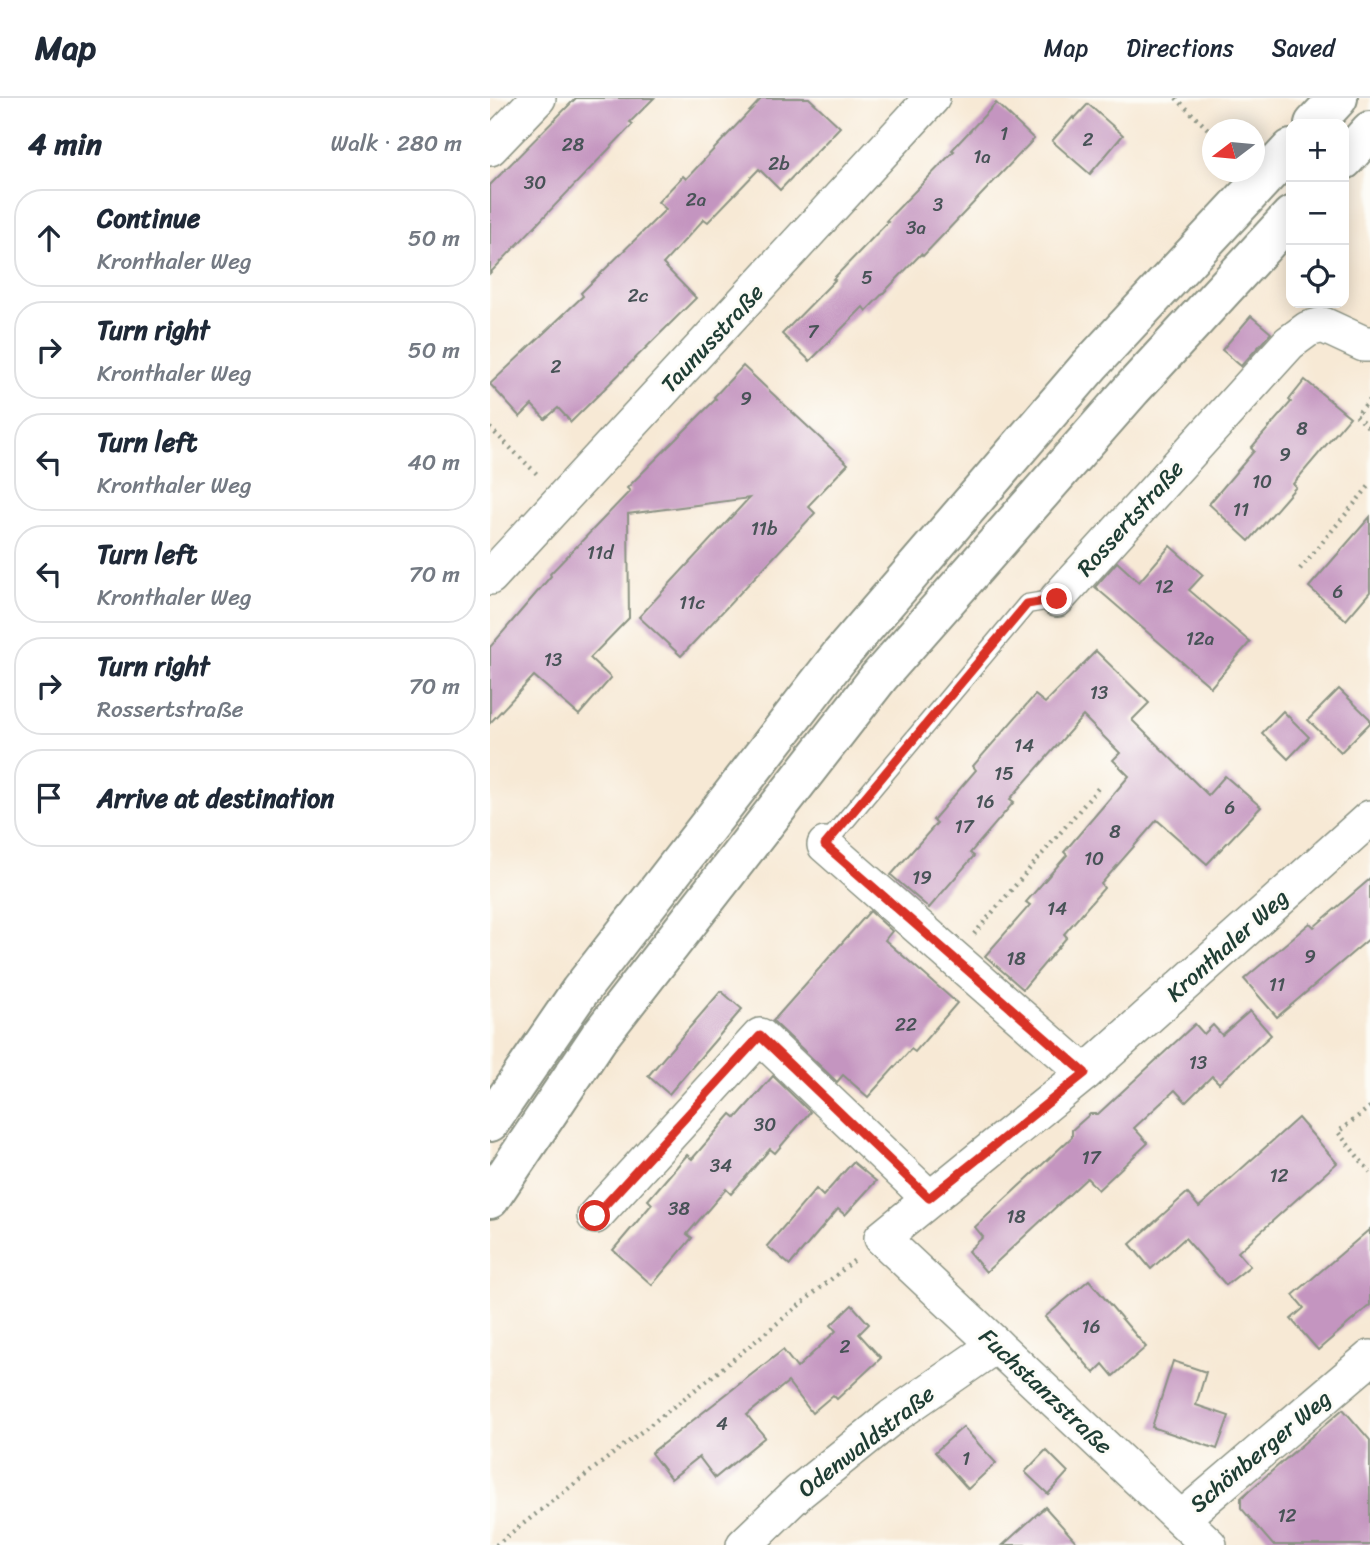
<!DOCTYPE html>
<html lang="en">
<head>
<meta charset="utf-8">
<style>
  :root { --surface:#fff; --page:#f2f2f3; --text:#1f2937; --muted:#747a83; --line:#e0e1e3 }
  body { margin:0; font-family:Sriracha,sans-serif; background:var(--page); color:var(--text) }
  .controls { position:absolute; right:21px; top:21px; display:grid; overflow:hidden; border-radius:14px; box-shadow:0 4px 18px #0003 }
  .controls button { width:63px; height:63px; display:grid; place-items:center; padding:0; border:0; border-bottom:2px solid var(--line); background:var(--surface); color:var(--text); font:35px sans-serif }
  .compass { position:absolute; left:712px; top:21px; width:63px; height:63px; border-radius:50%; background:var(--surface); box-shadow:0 4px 18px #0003; rotate:254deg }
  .stop { position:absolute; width:21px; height:21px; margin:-16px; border:5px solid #d93025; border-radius:50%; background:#fff }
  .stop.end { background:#d93025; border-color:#fff; box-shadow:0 2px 7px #0008 }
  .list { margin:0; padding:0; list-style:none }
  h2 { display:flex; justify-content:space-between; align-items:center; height:91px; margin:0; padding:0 28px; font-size:30px }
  h2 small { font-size:23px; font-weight:400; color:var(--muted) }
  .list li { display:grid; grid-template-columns:46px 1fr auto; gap:21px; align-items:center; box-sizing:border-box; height:98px; margin:0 14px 14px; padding:0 14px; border:2px solid var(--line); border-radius:28px }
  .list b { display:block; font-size:26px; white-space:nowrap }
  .list p { margin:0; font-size:23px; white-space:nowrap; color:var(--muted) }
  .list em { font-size:23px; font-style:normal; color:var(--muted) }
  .icon { flex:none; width:38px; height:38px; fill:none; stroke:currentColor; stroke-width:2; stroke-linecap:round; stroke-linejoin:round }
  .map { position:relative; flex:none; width:880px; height:1447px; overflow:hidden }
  header { display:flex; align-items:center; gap:42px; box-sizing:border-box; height:98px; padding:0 35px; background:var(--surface); border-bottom:2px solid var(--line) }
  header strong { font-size:33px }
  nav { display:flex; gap:38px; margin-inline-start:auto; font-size:24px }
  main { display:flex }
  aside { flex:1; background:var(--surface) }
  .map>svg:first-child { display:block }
  .building { fill:#c495c0 }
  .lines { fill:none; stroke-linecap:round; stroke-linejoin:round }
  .service-casing { stroke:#8b9384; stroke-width:21 }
  .minor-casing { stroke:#8b9384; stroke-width:38 }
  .trunk-casing { stroke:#8b9384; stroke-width:42 }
  .path { stroke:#8b9384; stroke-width:4.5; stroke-dasharray:2 5; stroke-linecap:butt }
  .service { stroke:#fff; stroke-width:18 }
  .minor { stroke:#fff; stroke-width:35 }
  .trunk { stroke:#fff; stroke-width:38 }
  .route { stroke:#d93025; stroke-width:9 }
  .labels { text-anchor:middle; stroke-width:6; stroke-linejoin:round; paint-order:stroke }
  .number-label { font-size:19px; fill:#485357 }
  .street-label { font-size:23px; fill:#1f3d34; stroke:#fdfcf7 }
</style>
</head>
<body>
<header>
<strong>Map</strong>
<nav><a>Map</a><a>Directions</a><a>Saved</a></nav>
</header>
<main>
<aside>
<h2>4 min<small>Walk · 280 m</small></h2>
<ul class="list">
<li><svg class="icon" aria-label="ahead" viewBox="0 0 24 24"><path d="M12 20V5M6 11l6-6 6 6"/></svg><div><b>Continue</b><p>Kronthaler Weg</p></div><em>50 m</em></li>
<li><svg class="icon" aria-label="right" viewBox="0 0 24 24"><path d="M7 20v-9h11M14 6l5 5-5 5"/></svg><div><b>Turn right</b><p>Kronthaler Weg</p></div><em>50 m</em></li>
<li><svg class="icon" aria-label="left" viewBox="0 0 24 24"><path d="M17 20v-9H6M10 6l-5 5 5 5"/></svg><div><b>Turn left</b><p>Kronthaler Weg</p></div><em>40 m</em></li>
<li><svg class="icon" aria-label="left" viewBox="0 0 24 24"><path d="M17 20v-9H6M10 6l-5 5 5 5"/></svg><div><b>Turn left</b><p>Kronthaler Weg</p></div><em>70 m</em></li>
<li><svg class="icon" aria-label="right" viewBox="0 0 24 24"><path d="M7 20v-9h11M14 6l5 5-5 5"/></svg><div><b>Turn right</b><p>Rossertstraße</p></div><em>70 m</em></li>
<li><svg class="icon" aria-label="arrive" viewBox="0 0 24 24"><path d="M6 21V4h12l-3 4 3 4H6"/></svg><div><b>Arrive at destination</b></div></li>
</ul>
</aside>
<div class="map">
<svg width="880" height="1447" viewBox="0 0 880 1447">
  <rect width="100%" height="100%" fill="#fdfcf7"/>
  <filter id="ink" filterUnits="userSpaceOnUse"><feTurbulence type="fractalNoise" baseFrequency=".0143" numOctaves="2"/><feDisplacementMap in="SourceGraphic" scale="14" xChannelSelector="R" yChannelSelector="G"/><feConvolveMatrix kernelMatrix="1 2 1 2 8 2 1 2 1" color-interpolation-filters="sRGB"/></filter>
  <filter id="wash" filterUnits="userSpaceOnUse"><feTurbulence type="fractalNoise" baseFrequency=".00686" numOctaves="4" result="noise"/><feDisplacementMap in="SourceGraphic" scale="28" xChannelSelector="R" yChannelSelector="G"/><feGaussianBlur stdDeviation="1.57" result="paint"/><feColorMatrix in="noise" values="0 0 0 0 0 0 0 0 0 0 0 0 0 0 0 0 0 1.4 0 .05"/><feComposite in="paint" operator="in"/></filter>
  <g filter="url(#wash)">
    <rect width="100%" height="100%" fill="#f7e9d5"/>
    <g id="blocks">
      <!-- building -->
      <g class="building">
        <polygon points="86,0 164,0 140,24 143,26 0,175 0,87"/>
        <polygon points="272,0 319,0 350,29 290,92 269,71 218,124 214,121 173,166 206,200 81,324 68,310 55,321 42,307 30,319 0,286 93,198 91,195 176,111 168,104 193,78 196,81"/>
        <polygon points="506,5 544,41 433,158 431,156 376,213 373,209 320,263 292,236 345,182 343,181 398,124 396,123 464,53 462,52"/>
        <polygon points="598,6 633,37 600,76 562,43 583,19 584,21"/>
        <polygon points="761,218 781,235 751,268 732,252"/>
        <polygon points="253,268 358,366 318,408 325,415 191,558 149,519 259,400 138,416 139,520 100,560 121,580 89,617 44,578 0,625 0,549 61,478 60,476 140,393 137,390 226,301 224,299"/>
        <polygon points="815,282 860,319 803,386 806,389 759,443 719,406 764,353 761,350 801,304 799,302"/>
        <polygon points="880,419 880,494 856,522 819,489"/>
        <polygon points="680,448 713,477 699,492 760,544 721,589 605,489 627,464 649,484"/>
        <polygon points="606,553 659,605 642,622 718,697 735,678 771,709 717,766 667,722 611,786 614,790 574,836 577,839 533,891 495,858 540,807 536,804 577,757 574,754 639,678 623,662 630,655 593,618 520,701 524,704 480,755 484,758 439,810 401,777 447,725 443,722 486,672 483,668 545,597 555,605"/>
        <polygon points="849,591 880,621 880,625 851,654 818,622"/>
        <polygon points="793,613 819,639 798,661 772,635"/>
        <polygon points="880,781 880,840 787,919 754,881 820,825 824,829"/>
        <polygon points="380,813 402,833 395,842 467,905 425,954 421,951 378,999 353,977 347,984 283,923"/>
        <polygon points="231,893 252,911 179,996 158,978"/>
        <polygon points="760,913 781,937 729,985 722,978 696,1004 685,992 644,1030 658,1045 608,1092 597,1080 496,1174 478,1153 493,1139 485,1129 582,1039 582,1032 600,1016 608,1016 705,926 714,936 723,927 732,937"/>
        <polygon points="283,978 320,1014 285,1055 280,1051 241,1096 236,1091 197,1136 202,1140 162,1187 123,1152 162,1106 158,1102 197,1057 202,1061 241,1016 246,1020"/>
        <polygon points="808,1020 847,1065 748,1154 760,1168 736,1187 695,1140 661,1171 640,1146 697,1095 709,1109"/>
        <polygon points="363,1064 386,1083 355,1117 348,1111 300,1167 277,1148 326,1091 333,1098"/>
        <polygon points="880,1131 880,1207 828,1252 801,1221 814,1210 803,1197"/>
        <polygon points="599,1182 656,1249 623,1278 613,1266 604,1275 555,1219"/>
        <polygon points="362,1207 379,1226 369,1236 391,1260 347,1301 343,1297 322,1315 298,1284 257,1317 275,1339 225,1380 209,1359 181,1381 161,1355 293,1252 307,1270 346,1233 341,1227"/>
        <polygon points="683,1263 716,1274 706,1307 739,1318 727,1351 662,1329"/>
        <polygon points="853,1311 880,1342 880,1447 783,1447 751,1410 751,1400"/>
        <polygon points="473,1329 506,1365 478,1391 445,1354"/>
        <polygon points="556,1352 578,1374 558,1396 535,1374"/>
        <polygon points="555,1409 589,1447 513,1447"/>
      </g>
    </g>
  </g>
  <g filter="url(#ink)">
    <use href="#blocks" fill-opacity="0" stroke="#8b9384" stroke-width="2"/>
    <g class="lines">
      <!-- service casing -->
      <g class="service-casing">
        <polyline id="service" points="335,747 537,506 567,501"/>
      </g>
      <!-- minor casing -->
      <g class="minor-casing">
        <g id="minor">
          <polyline points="0,50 48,0"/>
          <polyline points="0,479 442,0"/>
          <polyline points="567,501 799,245 818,231 833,227 874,246 880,246"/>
          <polyline points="335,747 595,975"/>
          <polyline points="105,1118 270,938 439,1100"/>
          <polyline points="692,1420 880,1260"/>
          <polyline points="254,1447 309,1394 402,1319 506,1247"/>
          <polyline points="719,1447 392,1140 595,975 880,720"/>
        </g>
      </g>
      <!-- trunk casing -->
      <g class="trunk-casing">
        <g id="trunk">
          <polyline points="824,26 848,0"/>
          <polyline points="854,62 880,33"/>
          <polyline points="0,1024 90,893 349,559 600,267 801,51"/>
          <polyline points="0,1101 109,939 389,579 642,291 801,118"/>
        </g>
      </g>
      <!-- path -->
      <g class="path">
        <polyline points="686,0 722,35"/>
        <polyline points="880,302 866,317 880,331"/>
        <polyline points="0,330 50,379"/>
        <polyline points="810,471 880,387"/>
        <polyline points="484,836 610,688"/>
        <polyline points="880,1009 848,1034 880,1074"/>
        <polyline points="6,1447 219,1281 367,1160"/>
      </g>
      <!-- service -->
      <use href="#service" class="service"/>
      <!-- minor -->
      <use href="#minor" class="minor"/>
      <!-- trunk -->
      <use href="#trunk" class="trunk"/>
    </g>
  </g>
  <g class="lines" filter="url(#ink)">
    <!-- route -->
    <polyline class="route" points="105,1118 270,938 439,1100 595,975 335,747 537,506 567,501"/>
  </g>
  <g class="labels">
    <!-- number labels -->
    <g class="number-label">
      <text x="514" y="42">1</text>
      <text x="598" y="48">2</text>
      <text x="83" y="53">28</text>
      <text x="492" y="65">1a</text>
      <text x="289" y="72">2b</text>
      <text x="45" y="91">30</text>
      <text x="206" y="108">2a</text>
      <text x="448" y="113">3</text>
      <text x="426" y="136">3a</text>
      <text x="377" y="186">5</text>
      <text x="148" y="204">2c</text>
      <text x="323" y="240">7</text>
      <text x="66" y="275">2</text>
      <text x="256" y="307">9</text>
      <text x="812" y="337">8</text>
      <text x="795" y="363">9</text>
      <text x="772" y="390">10</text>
      <text x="751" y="418">11</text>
      <text x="274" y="437">11b</text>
      <text x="110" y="461">11d</text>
      <text x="674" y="495">12</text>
      <text x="848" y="500">6</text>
      <text x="202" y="511">11c</text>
      <text x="710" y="547">12a</text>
      <text x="63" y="568">13</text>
      <text x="609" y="601">13</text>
      <text x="534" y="654">14</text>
      <text x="514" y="682">15</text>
      <text x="495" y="710">16</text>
      <text x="740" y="716">6</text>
      <text x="474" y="735">17</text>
      <text x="625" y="740">8</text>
      <text x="604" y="767">10</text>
      <text x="432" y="786">19</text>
      <text x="567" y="817">14</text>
      <text x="820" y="865">9</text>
      <text x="526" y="867">18</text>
      <text x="787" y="893">11</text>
      <text x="416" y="933">22</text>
      <text x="708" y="971">13</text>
      <text x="275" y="1033">30</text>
      <text x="601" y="1066">17</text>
      <text x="231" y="1074">34</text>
      <text x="789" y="1084">12</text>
      <text x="189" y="1117">38</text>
      <text x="526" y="1125">18</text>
      <text x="601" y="1235">16</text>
      <text x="355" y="1255">2</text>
      <text x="232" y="1332">4</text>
      <text x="476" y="1367">1</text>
      <text x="797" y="1424">12</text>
    </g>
    <!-- street labels -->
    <g class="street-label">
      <text transform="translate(222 240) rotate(-47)" y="8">Taunusstraße</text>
      <text transform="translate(640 420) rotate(-48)" y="8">Rossertstraße</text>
      <text transform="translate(737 847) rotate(-42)" y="8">Kronthaler Weg</text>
      <text transform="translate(556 1293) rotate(43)" y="8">Fuchstanzstraße</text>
      <text transform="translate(376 1343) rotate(-38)" y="8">Odenwaldstraße</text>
      <text transform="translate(770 1353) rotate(-40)" y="8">Schönberger Weg</text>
    </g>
  </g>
</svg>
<div class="controls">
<button>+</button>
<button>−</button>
<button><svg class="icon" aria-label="locate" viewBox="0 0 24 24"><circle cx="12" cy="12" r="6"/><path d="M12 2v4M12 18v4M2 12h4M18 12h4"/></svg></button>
</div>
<svg class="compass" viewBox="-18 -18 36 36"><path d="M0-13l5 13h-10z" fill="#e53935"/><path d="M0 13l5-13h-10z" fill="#747a83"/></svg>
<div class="stop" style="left:105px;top:1118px"></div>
<div class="stop end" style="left:567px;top:501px"></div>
</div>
</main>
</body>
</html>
